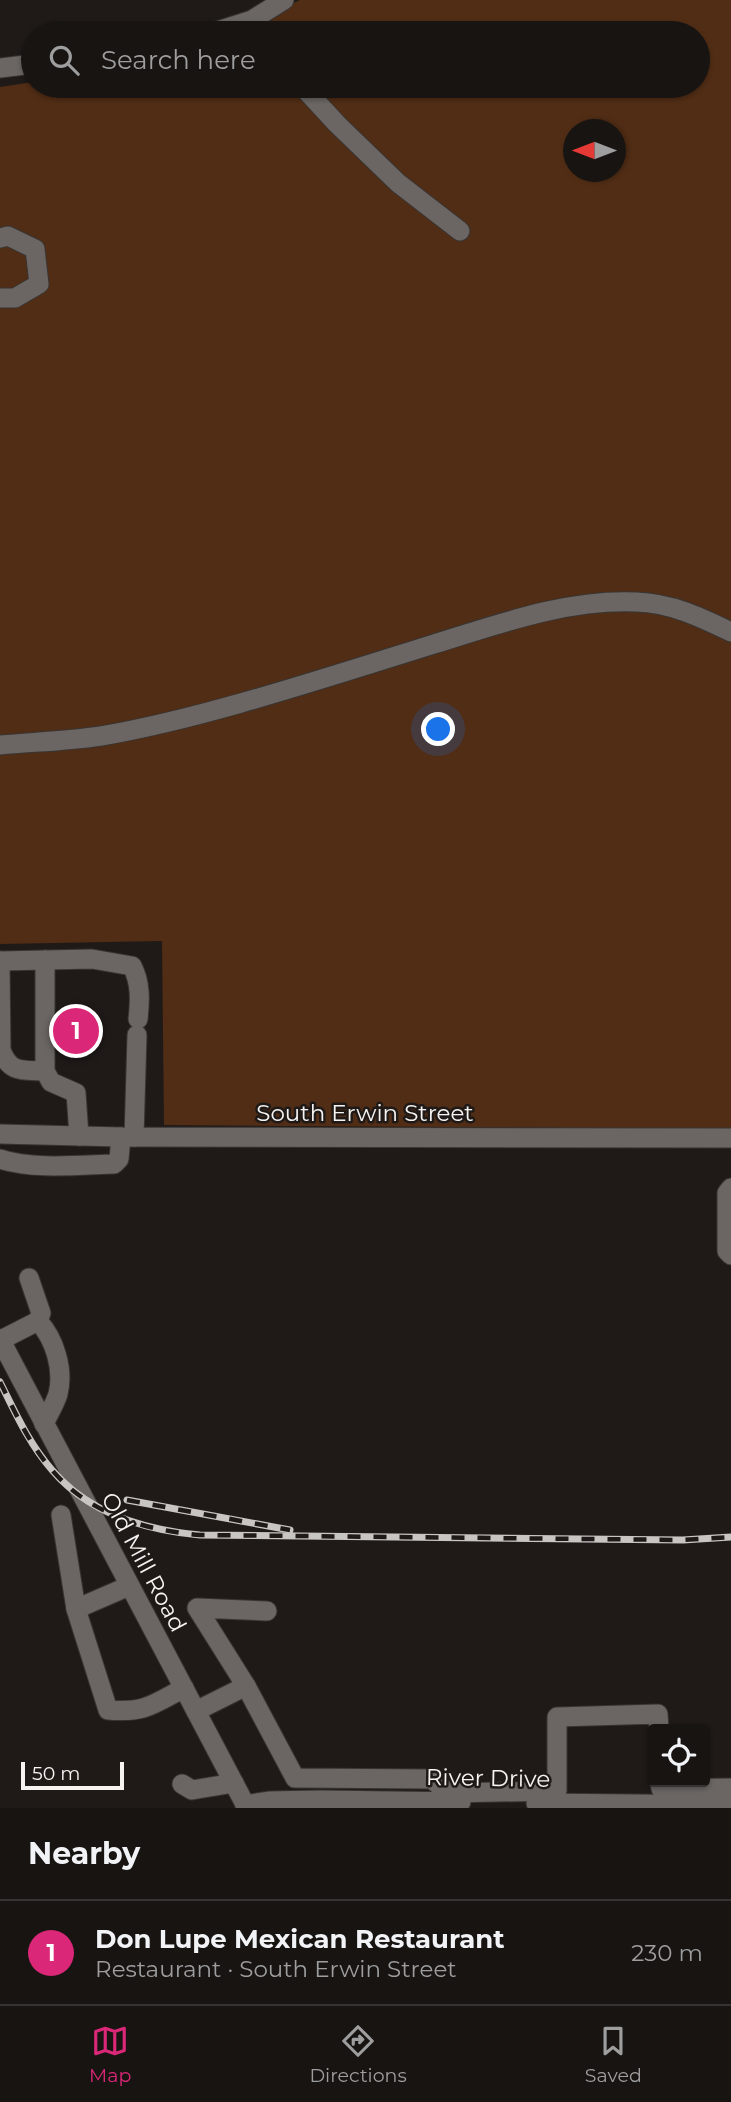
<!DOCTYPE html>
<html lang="en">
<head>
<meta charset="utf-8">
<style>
  :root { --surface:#171412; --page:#242120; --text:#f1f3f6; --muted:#9e9e9f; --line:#363332; --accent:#db2777 }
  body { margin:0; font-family:Montserrat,sans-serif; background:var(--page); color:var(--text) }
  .controls { position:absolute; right:21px; bottom:21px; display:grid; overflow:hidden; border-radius:7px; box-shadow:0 2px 5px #0004 }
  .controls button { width:63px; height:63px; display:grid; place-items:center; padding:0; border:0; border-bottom:2px solid var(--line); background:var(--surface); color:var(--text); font:35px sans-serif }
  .compass { position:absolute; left:563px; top:119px; width:63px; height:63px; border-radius:50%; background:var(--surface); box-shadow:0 2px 5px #0004; rotate:270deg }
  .scale { position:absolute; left:21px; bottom:18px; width:103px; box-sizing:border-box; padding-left:7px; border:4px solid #f6f3f1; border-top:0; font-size:19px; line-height:24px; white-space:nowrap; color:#f6f3f1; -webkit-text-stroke:5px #1f1a18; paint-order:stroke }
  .you { position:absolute; left:439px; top:730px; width:24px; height:24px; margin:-18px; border:5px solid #fff; border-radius:50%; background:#1a73e8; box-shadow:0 0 0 10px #1a73e833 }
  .badge { display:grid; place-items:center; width:46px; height:46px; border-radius:50%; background:var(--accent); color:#fff; font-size:23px; font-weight:700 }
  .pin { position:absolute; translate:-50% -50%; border:4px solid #fff; box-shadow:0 2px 7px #0006 }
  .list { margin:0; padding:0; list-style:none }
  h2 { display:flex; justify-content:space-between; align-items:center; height:91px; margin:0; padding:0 28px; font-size:30px }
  h2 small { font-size:23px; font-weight:400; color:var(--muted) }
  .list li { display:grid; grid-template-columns:46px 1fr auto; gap:21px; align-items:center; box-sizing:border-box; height:105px; padding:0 28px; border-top:2px solid var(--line) }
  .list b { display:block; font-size:26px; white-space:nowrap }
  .list p { margin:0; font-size:23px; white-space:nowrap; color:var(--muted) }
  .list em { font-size:23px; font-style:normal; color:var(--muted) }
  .icon { flex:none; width:38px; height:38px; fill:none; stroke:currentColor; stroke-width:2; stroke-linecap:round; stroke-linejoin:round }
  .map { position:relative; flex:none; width:731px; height:1808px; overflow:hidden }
  .search { position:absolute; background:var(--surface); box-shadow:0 2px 5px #0004; left:21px; right:21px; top:21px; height:77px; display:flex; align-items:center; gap:18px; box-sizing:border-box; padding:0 24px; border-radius:38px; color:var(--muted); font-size:26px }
  .sheet { height:196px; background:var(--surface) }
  nav { display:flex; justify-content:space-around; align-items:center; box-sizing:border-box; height:98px; border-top:2px solid var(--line); background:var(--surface); font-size:19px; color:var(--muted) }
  nav a { display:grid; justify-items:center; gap:4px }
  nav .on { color:var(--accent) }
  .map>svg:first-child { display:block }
  .green { fill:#512d15; fill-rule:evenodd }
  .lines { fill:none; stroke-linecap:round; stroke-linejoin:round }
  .minor-casing { stroke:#383533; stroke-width:21 }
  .minor { stroke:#6b6663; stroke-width:19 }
  .rail-casing { stroke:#c8c5c3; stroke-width:7 }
  .rail { stroke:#1f1a18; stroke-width:4.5; stroke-dasharray:13; stroke-linecap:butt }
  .labels { text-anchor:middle; stroke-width:5; stroke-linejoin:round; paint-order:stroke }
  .street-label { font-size:23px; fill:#f6f3f1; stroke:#1f1a18 }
</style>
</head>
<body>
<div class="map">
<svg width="731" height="1808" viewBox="0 0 731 1808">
  <rect width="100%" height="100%" fill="#1f1a18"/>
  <!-- green -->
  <path class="green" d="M 300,0 L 731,0 L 731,1129 L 164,1125 L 162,941 L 0,944 L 0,87 L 33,82 L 33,86 L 698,86 L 698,33 L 230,33 ZM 574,130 L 616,130 L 616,172 L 574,172 Z"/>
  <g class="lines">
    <!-- minor casing -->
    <g class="minor-casing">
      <g id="minor">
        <polyline points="211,33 252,20 284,0"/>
        <polyline points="0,68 33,64"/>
        <polyline points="302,86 337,124 398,183 460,231"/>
        <polyline points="0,238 8,236 35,249 39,284 15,298 0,298"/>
        <path d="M 0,745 C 33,742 68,741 101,736 C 148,728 195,716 241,703 C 305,685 370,664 434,644 C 499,624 567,599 636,602 C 671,603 700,617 731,632"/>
        <polyline points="45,960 45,1071 51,1082 76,1093 79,1136"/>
        <path d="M 0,961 L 92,959 L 132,966 C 141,983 140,1001 138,1019"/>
        <path d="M 0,961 L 1,1050 C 10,1074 23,1070 45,1071"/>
        <polyline points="0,1134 121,1137 731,1138"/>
        <polyline points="134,1137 137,1035"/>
        <path d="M 0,1159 C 32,1170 80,1165 114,1164 L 119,1159 L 121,1137"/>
        <polyline points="731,1188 727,1193 727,1251 731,1255"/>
        <polyline points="29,1278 41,1313 38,1321"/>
        <polyline points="0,1339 247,1808"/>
        <path d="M 1,1340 L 38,1321 C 55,1339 64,1370 58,1394 C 55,1404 48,1415 44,1424"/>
        <path d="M 61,1515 L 76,1609 L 108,1710 C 145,1713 152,1705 184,1688"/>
        <polyline points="76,1609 129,1586"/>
        <polyline points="246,1686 295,1778 432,1779 448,1793 557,1791 557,1717 658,1714 659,1729"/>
        <polyline points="196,1711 246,1686 197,1608 267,1611"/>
        <polyline points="660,1782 661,1789 731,1788"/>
        <polyline points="182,1784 192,1790 234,1783"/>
        <polyline points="536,1803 731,1805"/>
        <polyline points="245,1805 269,1801 321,1800 461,1802"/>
      </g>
    </g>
    <!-- minor -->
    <use href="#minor" class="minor"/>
    <!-- rail casing -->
    <g class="rail-casing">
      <g id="rail">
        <path d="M 0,1382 C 15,1412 29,1444 52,1470 C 89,1514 144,1530 200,1535 L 683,1540 L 731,1537"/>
        <polyline points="127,1500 290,1530"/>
      </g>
    </g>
    <!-- rail -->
    <use href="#rail" class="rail"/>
  </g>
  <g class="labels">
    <!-- street labels -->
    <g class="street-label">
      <text x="365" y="1121">South Erwin Street</text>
      <text transform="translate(144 1562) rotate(62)" y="8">Old Mill Road</text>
      <text transform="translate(488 1778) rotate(1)" y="8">River Drive</text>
    </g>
  </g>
</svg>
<div class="controls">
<button><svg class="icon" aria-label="locate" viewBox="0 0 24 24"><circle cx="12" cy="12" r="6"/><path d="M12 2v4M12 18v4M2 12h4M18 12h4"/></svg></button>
</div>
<svg class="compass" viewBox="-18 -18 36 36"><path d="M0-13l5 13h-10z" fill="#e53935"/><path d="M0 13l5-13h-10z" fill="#9e9e9f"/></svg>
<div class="scale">50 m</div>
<div class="you"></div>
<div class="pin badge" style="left:76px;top:1031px">1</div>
<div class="search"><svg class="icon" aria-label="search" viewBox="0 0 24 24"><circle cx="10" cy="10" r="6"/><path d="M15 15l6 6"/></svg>Search here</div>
</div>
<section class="sheet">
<h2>Nearby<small></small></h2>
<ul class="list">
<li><span class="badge">1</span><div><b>Don Lupe Mexican Restaurant</b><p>Restaurant · South Erwin Street</p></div><em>230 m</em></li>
</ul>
</section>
<nav>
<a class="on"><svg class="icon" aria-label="map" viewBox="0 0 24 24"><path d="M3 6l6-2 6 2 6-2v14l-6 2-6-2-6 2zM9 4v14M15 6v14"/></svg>Map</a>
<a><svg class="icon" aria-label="directions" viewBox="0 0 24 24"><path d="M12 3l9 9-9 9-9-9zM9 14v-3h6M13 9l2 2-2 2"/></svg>Directions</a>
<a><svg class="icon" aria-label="saved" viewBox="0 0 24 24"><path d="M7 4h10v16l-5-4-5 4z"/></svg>Saved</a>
</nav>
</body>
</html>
